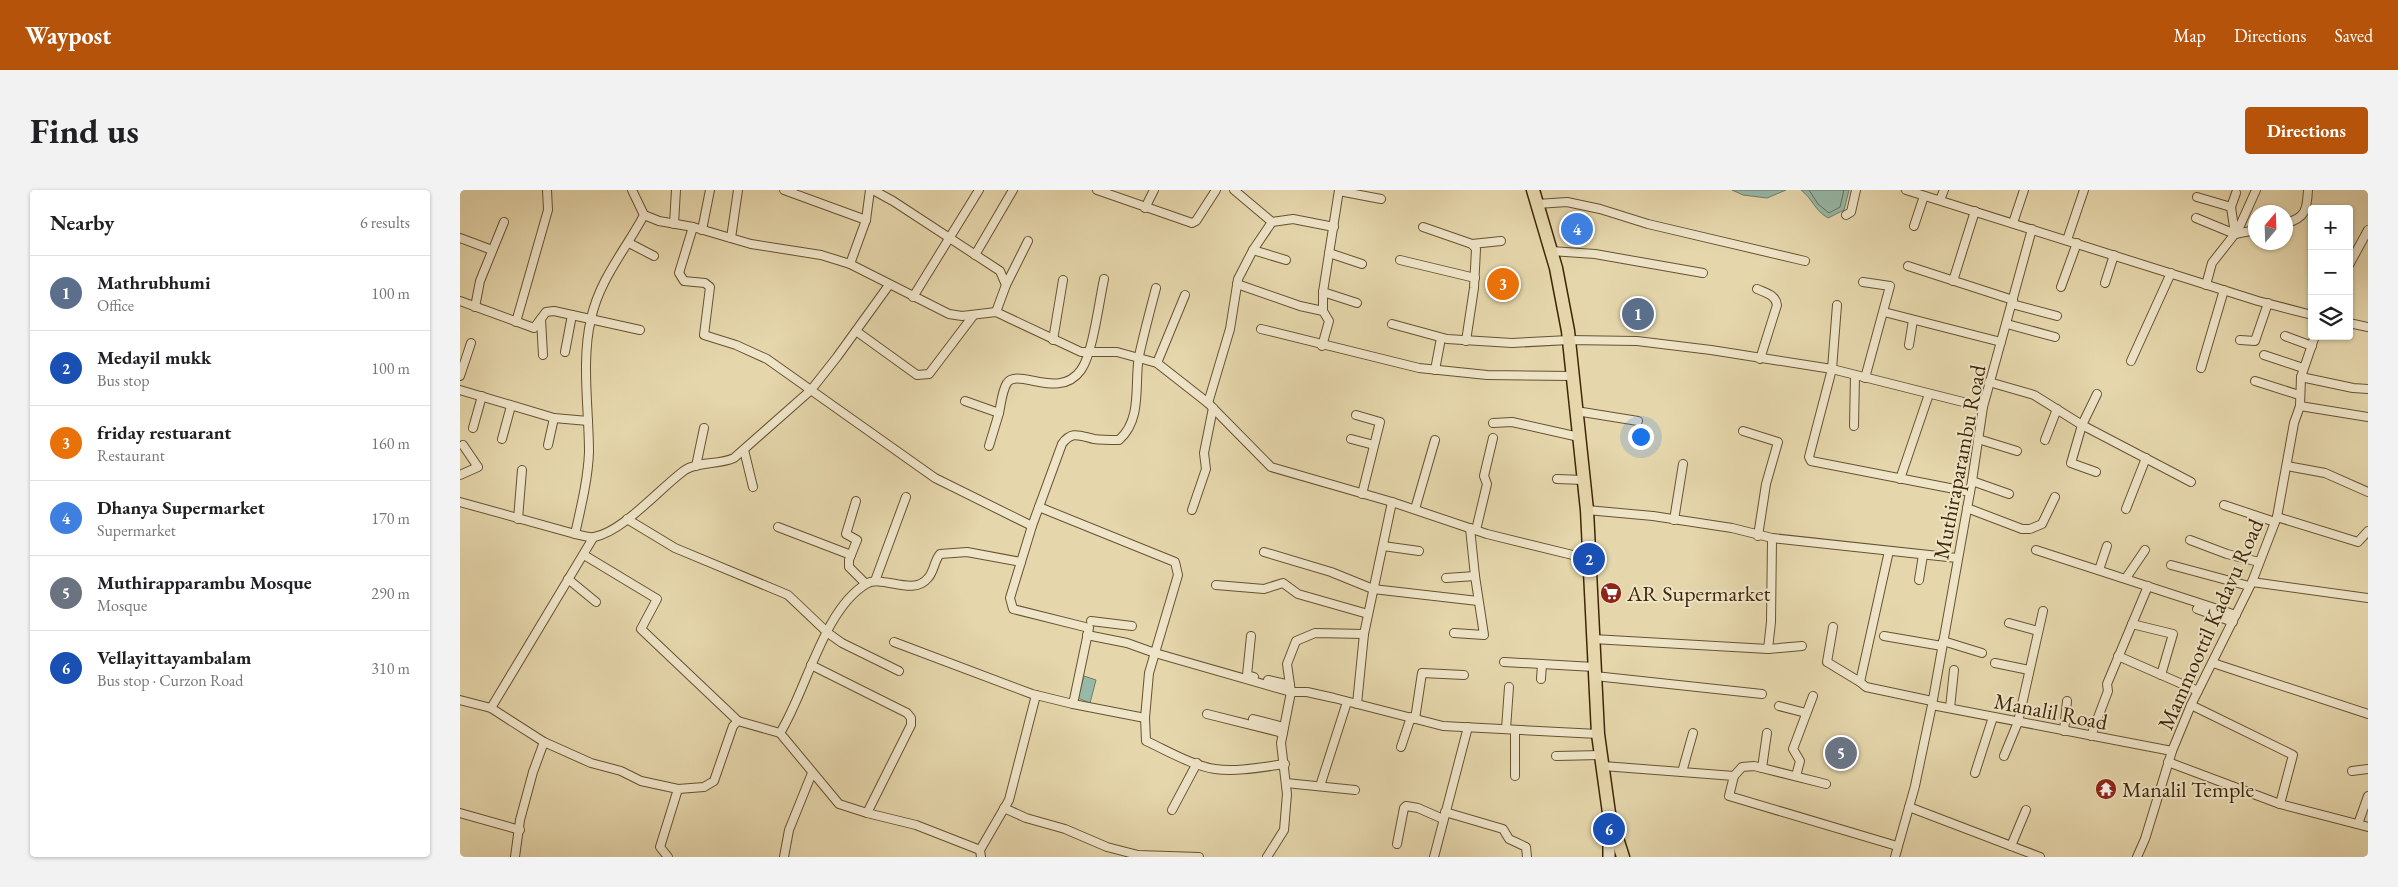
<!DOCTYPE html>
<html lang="en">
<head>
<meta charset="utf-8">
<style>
  :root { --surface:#fff; --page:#f2f2f2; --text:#202124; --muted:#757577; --line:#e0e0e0; --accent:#b45309 }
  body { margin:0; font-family:"EB Garamond",serif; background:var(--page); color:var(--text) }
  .controls { position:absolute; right:15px; top:15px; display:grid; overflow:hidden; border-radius:5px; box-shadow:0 1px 4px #0004 }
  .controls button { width:45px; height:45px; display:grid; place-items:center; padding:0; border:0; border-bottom:1px solid var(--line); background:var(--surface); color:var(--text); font:25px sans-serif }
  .compass { position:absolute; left:1788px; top:15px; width:45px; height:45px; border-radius:50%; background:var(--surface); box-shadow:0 1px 4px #0004; rotate:19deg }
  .you { position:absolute; left:1180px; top:246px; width:18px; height:18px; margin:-12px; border:4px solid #fff; border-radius:50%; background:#1a73e8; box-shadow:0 0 0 8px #1a73e833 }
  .badge { display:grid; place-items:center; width:32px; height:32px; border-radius:50%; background:var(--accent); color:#fff; font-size:16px; font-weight:700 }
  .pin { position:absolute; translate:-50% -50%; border:2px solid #fff; box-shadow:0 1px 5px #0006 }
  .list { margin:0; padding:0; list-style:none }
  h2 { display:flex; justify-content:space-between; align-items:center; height:65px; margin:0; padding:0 20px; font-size:21px }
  h2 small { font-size:16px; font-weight:400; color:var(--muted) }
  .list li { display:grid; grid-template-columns:32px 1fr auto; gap:15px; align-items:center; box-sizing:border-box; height:75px; padding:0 20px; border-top:1px solid var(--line) }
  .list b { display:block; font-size:19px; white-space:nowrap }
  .list p { margin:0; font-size:16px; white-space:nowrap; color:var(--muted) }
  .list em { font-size:16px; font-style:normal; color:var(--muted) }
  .icon { flex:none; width:28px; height:28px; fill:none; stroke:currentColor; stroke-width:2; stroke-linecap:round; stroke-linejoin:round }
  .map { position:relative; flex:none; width:1908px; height:667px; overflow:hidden; border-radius:5px }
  header { display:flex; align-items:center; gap:30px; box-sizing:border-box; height:70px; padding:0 25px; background:var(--accent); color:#fff }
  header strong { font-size:24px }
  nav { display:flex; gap:28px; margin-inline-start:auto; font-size:18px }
  .intro { display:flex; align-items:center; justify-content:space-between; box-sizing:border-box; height:120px; padding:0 30px }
  h1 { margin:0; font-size:35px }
  .button { padding:12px 22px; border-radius:5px; background:var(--accent); color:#fff; font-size:18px; font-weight:700 }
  main { display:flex; gap:30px; padding:0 30px }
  aside { flex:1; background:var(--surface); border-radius:5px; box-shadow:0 1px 4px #0004 }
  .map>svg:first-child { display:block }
  .water { fill:#96b9a8; stroke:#737e68 }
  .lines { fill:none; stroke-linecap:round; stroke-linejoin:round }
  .shore { stroke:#6a7058; stroke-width:1 }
  .street-casing { stroke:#685230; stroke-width:10 }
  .secondary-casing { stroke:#3f2607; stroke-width:14 }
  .primary-casing { stroke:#3f2607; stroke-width:15 }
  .street { stroke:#eee4c8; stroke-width:8 }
  .secondary { stroke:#eee4c8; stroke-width:11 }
  .primary { stroke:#e5d6ab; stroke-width:12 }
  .labels { text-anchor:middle; stroke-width:4; stroke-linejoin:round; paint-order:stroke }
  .street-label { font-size:22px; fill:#3f2607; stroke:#eee4c8 }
  .poi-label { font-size:22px; fill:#3f2607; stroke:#eee4c8; text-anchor:start }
</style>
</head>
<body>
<header>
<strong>Waypost</strong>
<nav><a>Map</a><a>Directions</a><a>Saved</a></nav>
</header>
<div class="intro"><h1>Find us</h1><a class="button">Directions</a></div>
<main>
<aside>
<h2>Nearby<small>6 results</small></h2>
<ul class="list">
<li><span class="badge" style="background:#5c6f8a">1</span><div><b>Mathrubhumi</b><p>Office</p></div><em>100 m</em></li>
<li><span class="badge" style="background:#1a4fb4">2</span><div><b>Medayil mukk</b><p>Bus stop</p></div><em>100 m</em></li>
<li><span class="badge" style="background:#e8710a">3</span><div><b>friday restuarant</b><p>Restaurant</p></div><em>160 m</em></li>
<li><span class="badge" style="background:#3f7fe0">4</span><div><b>Dhanya Supermarket</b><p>Supermarket</p></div><em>170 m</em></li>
<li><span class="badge" style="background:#6b7280">5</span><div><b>Muthirapparambu Mosque</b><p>Mosque</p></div><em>290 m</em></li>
<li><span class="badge" style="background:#1a4fb4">6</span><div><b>Vellayittayambalam</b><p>Bus stop · Curzon Road</p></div><em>310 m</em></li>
</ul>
</aside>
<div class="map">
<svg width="1908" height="667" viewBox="0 0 1908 667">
  <rect width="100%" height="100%" fill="#e5d6ab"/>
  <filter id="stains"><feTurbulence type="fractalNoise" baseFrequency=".004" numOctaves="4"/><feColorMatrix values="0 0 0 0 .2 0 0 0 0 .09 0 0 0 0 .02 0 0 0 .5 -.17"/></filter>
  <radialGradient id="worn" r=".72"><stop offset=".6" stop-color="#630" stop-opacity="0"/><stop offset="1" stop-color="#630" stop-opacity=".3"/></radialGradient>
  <!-- water -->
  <g class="water">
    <polygon points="1272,0 1326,0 1307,8 1283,5"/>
    <path d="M 1341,0 L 1389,0 L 1384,20 L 1368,28 C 1354,20 1353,9 1341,0 Z"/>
    <polygon points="624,486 636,490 630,513 618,508"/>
  </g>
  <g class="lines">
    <!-- shore -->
    <polyline class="shore" points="1349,0 1358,14 1369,23 1380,17 1384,0"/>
    <!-- street casing -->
    <g class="street-casing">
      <g id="street">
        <polyline points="172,0 184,25 199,31 233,37 291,54 361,65 390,74 489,124 502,126 536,122 621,162 657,162 697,173 748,213 811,277 932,312 1027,344 1129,369"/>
        <polyline points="324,0 406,30 390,74"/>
        <polyline points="413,0 433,11 540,81 546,95 536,122"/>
        <polyline points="637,0 732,33 736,31 756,0"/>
        <polyline points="774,0 812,32"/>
        <polyline points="879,0 863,102 897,113"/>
        <polyline points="1446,0 1798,111 1852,125"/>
        <polyline points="879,1 921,9"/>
        <polyline points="1737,7 1771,17"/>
        <polyline points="1480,10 1484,0"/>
        <polyline points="1077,14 1107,12 1140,19 1188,34 1345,71"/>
        <polyline points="685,18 694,0"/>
        <polyline points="1386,25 1391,22 1396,0"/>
        <polyline points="1736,28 1775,44 1796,40"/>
        <polyline points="406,30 410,0"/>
        <polyline points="1553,33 1564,0"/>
        <path d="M 1826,33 C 1846,28 1847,19 1848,0"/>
        <polyline points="214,34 216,0"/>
        <polyline points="1454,36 1464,6"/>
        <polyline points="233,37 219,83 224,91 245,93 250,97 244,145 276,155 307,169 475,288 572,336"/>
        <polyline points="963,37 1012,54 1016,59 1014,98 1006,151"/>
        <polyline points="242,40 250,0"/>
        <polyline points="1775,44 1771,17 1776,3"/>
        <polyline points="0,48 32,60"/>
        <polyline points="271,48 278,0"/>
        <polyline points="1607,50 1624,0"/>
        <polyline points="169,53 194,66"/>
        <polyline points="1012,54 1041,51"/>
        <polyline points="793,60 826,70"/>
        <polyline points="1091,61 1135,64 1243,83"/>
        <polyline points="869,63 902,74"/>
        <polyline points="515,65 553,0"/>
        <polyline points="940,70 1015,88"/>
        <polyline points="1889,75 1908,40"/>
        <polyline points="1448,76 1553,110"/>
        <polyline points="1493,91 1515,21"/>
        <polyline points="1403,92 1430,96 1405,188"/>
        <polyline points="1645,93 1654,65"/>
        <polyline points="777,94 840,116 863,121 869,131 862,156"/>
        <polyline points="546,95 568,51"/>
        <polyline points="1746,95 1752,73 1778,40 1796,0"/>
        <polyline points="1601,97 1617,53"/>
        <path d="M 696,98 C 690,121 684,143 679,166 C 674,193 683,229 659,250 C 651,250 642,250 634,249 C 620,246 612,240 602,254 L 572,336 L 550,408 L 553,419 L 629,438 L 613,514 L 685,528 L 686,551 C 706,560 733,576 755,579 C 778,582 802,577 825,574"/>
        <path d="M 1297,99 C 1306,103 1316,105 1317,115 L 1300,169"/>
        <polyline points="453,107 519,0"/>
        <polyline points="0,111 74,138 86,122 94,121 180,140"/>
        <polyline points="1552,114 1597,126"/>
        <polyline points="1377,115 1372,179 1349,267 1351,271 1510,302"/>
        <polyline points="15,117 20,91 44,32"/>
        <polyline points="863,121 863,102"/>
        <polyline points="1424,122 1541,152"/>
        <polyline points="81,129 83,165"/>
        <polyline points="56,132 88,20 87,0"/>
        <polyline points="1889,133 1908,137"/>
        <polyline points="932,134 987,149 1052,153 1109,150 1177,151 1251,160 1372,179 1523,217"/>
        <polyline points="1547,134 1595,147"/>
        <polyline points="801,139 959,178 1027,185 1113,186"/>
        <polyline points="396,141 457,185 469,184 513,126"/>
        <polyline points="1825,146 1852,156"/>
        <polyline points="593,150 603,90"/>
        <polyline points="1780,150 1795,151 1808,113"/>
        <polyline points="1449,155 1453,130"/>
        <polyline points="105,162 112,125"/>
        <polyline points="1804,165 1843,178"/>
        <polyline points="1671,171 1711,83"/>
        <polyline points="697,173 725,105"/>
        <polyline points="1741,178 1764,100"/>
        <polyline points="975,180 981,148"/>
        <polyline points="0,186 11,153"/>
        <polyline points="1841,187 1893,198 1908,199"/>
        <polyline points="1795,191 1839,205"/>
        <polyline points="1529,192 1574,205 1622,235 1731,292"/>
        <polyline points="0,200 94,228 128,231"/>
        <polyline points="505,211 539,223 529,256"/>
        <polyline points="748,213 770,139 778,89 793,60 812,32 833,29 874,37"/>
        <polyline points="1840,216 1908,227"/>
        <polyline points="1116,221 1178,231"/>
        <path d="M 539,223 C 541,214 542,201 547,193 C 558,177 599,211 621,180 C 633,163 639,112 644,89"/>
        <polyline points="896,225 920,232 902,304"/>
        <polyline points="1033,233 1052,232 1119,247"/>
        <polyline points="1394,236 1395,185"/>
        <polyline points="13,238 22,206"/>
        <polyline points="1283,241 1318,252 1306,294 1298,346"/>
        <polyline points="42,249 51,216"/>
        <polyline points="891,249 914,255"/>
        <polyline points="1518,249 1557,261"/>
        <polyline points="1585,250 1597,219"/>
        <polyline points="88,255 94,228"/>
        <polyline points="284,260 293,297"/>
        <polyline points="236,276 244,238"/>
        <polyline points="1827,276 1865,283 1908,302"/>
        <polyline points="1636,282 1611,273 1622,235 1637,204"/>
        <polyline points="0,285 18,277 3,255"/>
        <polyline points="1097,289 1124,290"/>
        <polyline points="1440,289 1469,204"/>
        <polyline points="1512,291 1549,304"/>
        <polyline points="396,311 386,344 397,350 389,370 389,377 406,394"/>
        <path d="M 0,312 L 115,344 C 121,317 128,289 129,262 C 129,220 121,170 131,129 C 139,90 166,59 184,25"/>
        <polyline points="1764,315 1815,332"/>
        <polyline points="579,317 715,372 718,385 689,483 685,528"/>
        <polyline points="1507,318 1562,339 1570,339 1582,334 1595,307"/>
        <polyline points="955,319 975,250"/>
        <polyline points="1666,319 1686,268"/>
        <polyline points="732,320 746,279 744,263 753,218"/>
        <polyline points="1127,320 1193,326 1272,338 1312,348 1497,368"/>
        <polyline points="1817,327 1898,352 1908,341"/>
        <polyline points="58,329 62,280"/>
        <polyline points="167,329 215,358 328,405 368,443 382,453 439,481"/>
        <polyline points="1214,330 1223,274"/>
        <polyline points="318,337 391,365"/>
        <polyline points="1016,340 1027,294 1024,286 1033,248"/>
        <path d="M 115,344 C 121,345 129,348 134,347 C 163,342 201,297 225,280 C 239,271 259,275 274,268 L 351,200 L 377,167 L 429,95"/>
        <polyline points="1730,350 1767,364 1799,372"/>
        <polyline points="923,356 959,361"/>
        <polyline points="1576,360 1776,425"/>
        <polyline points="1429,361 1400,492 1406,497 1472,511"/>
        <polyline points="804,362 871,382 913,399 1018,411"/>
        <polyline points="124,365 197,409 181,439 278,531"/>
        <polyline points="1711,375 1789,396"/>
        <polyline points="1639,380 1647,356"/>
        <polyline points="986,388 1015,386"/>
        <polyline points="1666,388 1685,360"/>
        <polyline points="108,389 136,412"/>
        <polyline points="1459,390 1463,365"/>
        <polyline points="415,391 446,307"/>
        <polyline points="1792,392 1908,408"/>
        <polyline points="756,395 804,399 823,393 838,404 908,424"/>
        <polyline points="1737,419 1773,432"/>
        <polyline points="631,431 672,436"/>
        <polyline points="1549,433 1578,441"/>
        <polyline points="1672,434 1713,444 1701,485"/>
        <polyline points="1373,437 1367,472 1400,492"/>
        <polyline points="994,443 1024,445 1015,386 1010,338"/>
        <polyline points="627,445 667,453 695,463 831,502 827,474 836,451 855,443 904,444"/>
        <polyline points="791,446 787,485 794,487"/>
        <polyline points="1424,446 1482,456"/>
        <polyline points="1133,449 1308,459 1311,432 1312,348"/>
        <polyline points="1483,451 1522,463"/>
        <polyline points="434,452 572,504 613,514"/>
        <polyline points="1308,459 1342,456"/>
        <polyline points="1658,466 1738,501"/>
        <polyline points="1044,472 1134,477"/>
        <polyline points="1535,473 1569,480"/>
        <polyline points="1753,473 1908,524"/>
        <polyline points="351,475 447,523 451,528 451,535 407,623"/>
        <polyline points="1135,486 1302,504"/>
        <polyline points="1081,489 1082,474"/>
        <polyline points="808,490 830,495"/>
        <polyline points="0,510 31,518 84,552 131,573 161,581 181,591 218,599 200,657 208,667"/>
        <polyline points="897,514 904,444 932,312"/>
        <polyline points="1472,515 1712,561 1685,649 1677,667"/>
        <polyline points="1731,515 1833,565 1820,614"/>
        <polyline points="1319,516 1346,523"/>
        <polyline points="31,518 133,348"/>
        <polyline points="1490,518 1494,480"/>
        <polyline points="747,524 823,543"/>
        <polyline points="793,529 824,537"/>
        <polyline points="955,529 962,483 1004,485"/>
        <polyline points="1046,539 1049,497"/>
        <polyline points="1604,541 1607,511"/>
        <polyline points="320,543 379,614 407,623 456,635 520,660 521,667"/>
        <polyline points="1631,546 1648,501 1647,494 1688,396"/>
        <polyline points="941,557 951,527"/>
        <polyline points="1712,561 1731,515 1792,392 1817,327 1834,233 1840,216 1841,187 1855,146"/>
        <polyline points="1096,566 1141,565"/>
        <polyline points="1544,566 1558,532 1583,421"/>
        <polyline points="1708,572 1820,614 1908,637"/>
        <polyline points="1143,576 1274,586 1269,606 1437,656"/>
        <polyline points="1302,578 1307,543"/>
        <polyline points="1892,581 1908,579"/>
        <polyline points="1222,582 1233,543"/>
        <polyline points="1515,583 1533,527"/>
        <polyline points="1055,586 1055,540"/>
        <polyline points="1274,586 1282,577 1294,576 1366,594"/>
        <polyline points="1336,586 1340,571 1333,559 1353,506"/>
        <polyline points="826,593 895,600"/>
        <polyline points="861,593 887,512"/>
        <path d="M 218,599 L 244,597 L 254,591 L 273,536 L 278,531 L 320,543 C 346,502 363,420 406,394 C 422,384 453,407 468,388 C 474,382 474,371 480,364 L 507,362 L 561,372"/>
        <polyline points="1449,617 1580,667"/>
        <polyline points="544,618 566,628 605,639 647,657 678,665 739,667"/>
        <polyline points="712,620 737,573"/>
        <polyline points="985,622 1043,639 1049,649 1066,657 1067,667"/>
        <polyline points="0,623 60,640"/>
        <polyline points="1898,634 1908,606"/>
        <polyline points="937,654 944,618 946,616 958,618 983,629"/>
        <polyline points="1551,656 1566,620"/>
        <polyline points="520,660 549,610 576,505"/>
        <polyline points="55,667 60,630 73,582 84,552"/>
        <polyline points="324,667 329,640 352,583"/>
        <polyline points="807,667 824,640 827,604 821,553 831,502 847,502 874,508 983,536 1138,544"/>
        <polyline points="974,667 1008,537"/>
        <polyline points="1435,667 1455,596 1472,515 1512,291 1523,217 1572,39"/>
      </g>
    </g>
    <!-- secondary casing -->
    <g class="secondary-casing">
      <polyline id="secondary" points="1149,629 1149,667"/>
    </g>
    <!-- primary casing -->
    <g class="primary-casing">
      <polyline id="primary" points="1073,0 1096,78 1108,141 1127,320 1138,544 1149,623 1163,667"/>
    </g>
    <!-- street -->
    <use href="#street" class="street"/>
    <!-- secondary -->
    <use href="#secondary" class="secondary"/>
    <!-- primary -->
    <use href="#primary" class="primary"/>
  </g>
  <!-- icons -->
  <defs>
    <g id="supermarket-disc" transform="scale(1.125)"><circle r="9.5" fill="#8f2418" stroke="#eee4c8"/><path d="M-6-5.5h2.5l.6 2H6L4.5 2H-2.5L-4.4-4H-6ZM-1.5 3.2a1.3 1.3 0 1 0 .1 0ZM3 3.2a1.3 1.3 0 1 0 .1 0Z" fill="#fff"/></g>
    <g id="temple-disc" transform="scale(1.125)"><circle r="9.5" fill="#8f2418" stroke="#eee4c8"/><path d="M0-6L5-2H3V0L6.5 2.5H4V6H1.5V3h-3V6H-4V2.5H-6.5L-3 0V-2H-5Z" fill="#fff"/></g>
  </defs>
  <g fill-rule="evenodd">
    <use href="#supermarket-disc" x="1151" y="403"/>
    <use href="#temple-disc" x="1646" y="599"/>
  </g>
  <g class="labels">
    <!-- street labels -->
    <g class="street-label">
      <text transform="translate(1499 272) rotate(-79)" y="8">Muthiraparambu Road</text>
      <text transform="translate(1750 434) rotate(-66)" y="8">Mammoottil Kadavu Road</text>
      <text transform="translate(1591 521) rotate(11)" y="8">Manalil Road</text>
    </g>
    <!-- poi labels -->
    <g class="poi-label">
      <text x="1167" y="411">AR Supermarket</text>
      <text x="1662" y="607">Manalil Temple</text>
    </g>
  </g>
  <rect width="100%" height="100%" filter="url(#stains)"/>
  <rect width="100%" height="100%" fill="url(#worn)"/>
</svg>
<div class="controls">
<button>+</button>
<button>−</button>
<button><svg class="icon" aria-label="layers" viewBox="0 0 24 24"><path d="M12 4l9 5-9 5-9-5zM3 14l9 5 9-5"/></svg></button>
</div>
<svg class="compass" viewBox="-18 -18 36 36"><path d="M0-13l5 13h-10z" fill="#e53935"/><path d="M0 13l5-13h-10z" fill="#757577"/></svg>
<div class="you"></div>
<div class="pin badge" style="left:1178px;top:124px;background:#5c6f8a">1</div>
<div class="pin badge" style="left:1129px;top:369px;background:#1a4fb4">2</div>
<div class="pin badge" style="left:1043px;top:94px;background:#e8710a">3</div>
<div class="pin badge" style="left:1117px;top:39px;background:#3f7fe0">4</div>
<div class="pin badge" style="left:1381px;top:563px;background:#6b7280">5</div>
<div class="pin badge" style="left:1149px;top:639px;background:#1a4fb4">6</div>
</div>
</main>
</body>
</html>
